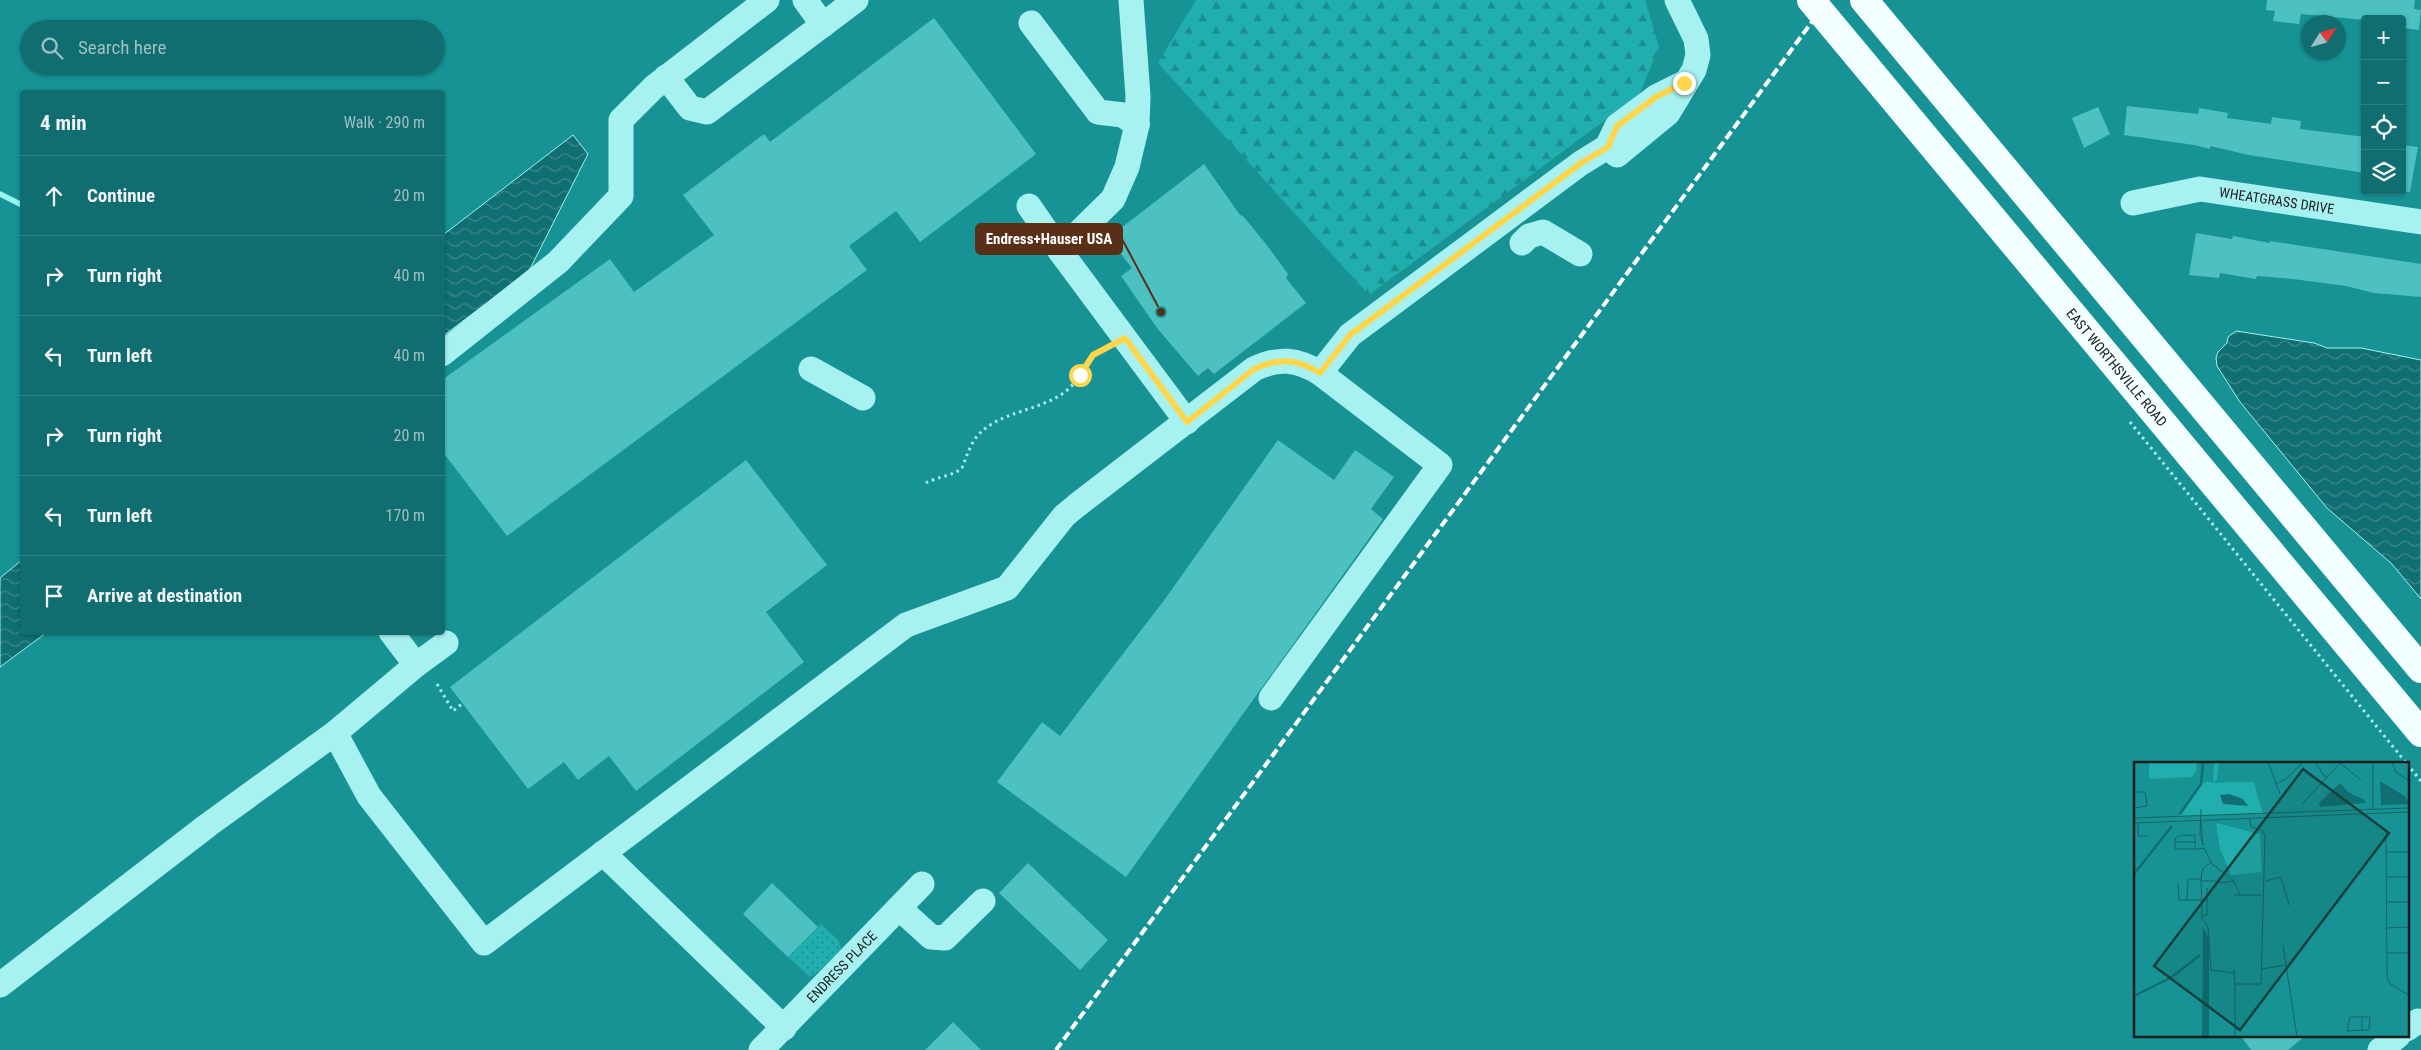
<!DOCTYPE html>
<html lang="en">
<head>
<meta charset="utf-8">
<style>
  :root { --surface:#116e70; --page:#1a7375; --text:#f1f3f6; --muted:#9cc0c3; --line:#308183 }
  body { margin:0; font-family:"Roboto Condensed",sans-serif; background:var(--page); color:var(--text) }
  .controls { position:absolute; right:15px; top:15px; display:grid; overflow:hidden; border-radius:5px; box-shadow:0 1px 4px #0004 }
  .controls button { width:45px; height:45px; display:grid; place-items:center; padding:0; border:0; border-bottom:1px solid var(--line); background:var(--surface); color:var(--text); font:25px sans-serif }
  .compass { position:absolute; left:2301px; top:15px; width:45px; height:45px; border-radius:50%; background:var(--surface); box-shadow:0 1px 4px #0004; rotate:53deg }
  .stop { position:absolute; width:15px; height:15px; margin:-11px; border:4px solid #ffd54a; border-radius:50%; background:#fff }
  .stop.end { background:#ffd54a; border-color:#fff; box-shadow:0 1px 5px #0008 }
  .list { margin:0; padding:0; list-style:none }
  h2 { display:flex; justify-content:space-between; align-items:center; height:65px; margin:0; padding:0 20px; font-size:21px }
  h2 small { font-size:16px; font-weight:400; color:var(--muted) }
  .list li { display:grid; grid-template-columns:32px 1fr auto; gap:15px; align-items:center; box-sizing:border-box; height:80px; padding:0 20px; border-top:1px solid var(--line) }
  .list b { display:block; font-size:19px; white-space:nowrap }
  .list em { font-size:16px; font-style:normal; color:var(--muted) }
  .icon { flex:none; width:28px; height:28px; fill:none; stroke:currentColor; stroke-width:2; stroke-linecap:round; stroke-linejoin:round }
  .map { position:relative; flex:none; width:2421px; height:1050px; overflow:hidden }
  .search { position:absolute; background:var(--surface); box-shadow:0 1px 4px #0004; left:20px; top:20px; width:425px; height:55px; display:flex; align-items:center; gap:12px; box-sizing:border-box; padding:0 18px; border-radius:28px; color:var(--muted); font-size:19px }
  .panel { position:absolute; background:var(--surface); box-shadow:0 1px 4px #0004; left:20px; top:90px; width:425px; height:545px; border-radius:5px }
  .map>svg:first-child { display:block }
  .green { fill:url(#green-dots) }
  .forest { fill:url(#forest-firs) }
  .water { fill:url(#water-waves); stroke:#9bf3f2 }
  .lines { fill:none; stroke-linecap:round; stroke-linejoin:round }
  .stream { stroke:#9bf3f2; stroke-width:5.5 }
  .building { fill:#4dc0c1 }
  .path { stroke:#a8f1f1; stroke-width:3; stroke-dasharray:2.5 4; stroke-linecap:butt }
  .minor { stroke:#a8f1f1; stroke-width:25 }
  .major { stroke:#f2feff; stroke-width:28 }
  .rail { stroke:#fff; stroke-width:4; stroke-dasharray:9 4; stroke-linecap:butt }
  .route { stroke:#ffd54a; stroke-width:6 }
  .labels { text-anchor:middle; stroke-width:4; stroke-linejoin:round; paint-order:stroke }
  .street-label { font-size:14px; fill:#1d1d1d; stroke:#179395 }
  .inset-river { fill:none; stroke:#0f6f72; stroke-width:2.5 }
  .inset-road { fill:none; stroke:#196465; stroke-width:1 }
  .view { fill:#17413d; fill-opacity:0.15; stroke:#17413d; stroke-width:2.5 }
  .inset-edge { fill:none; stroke:#1d1d1d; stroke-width:2.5 }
  .leader { fill:none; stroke:#5a2f18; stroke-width:2 }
  .callout-dot { fill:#5a2f18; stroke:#179395; stroke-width:2 }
  .callout { fill:#5a2f18; stroke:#5a2f18; stroke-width:2 }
  .callout-label { font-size:15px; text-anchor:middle; font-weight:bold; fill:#fff }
</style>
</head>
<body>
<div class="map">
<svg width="2421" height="1050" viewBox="0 0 2421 1050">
  <defs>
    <pattern id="green-dots" width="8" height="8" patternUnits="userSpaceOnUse" patternTransform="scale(1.25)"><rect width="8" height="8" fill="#20aeae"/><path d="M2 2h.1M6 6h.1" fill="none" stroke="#1b8d8d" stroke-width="1.8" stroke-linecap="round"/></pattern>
    <pattern id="forest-firs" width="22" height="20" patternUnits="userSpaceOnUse" patternTransform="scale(1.25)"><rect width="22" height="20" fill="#20aeae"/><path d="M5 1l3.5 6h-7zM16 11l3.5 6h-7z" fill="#1b8d8d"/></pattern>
    <pattern id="water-waves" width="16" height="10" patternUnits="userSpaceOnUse" patternTransform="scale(1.25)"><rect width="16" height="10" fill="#0f6f72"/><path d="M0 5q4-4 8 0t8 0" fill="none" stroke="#438688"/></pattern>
  </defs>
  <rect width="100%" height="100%" fill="#179395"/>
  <!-- green -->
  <polygon class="green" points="821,924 839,941 841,949 819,971 810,977 788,957"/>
  <!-- forest -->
  <polygon class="forest" points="1196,0 1645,0 1659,47 1639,95 1369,295 1158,63"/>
  <!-- water -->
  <g class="water">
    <polygon points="573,135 588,154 529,271 443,336 443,235"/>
    <polygon points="2236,331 2314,343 2327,348 2361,348 2421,360 2421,599 2392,564 2327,508 2240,402 2217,366 2216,358 2218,352 2227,343 2228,337"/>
    <polygon points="22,560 22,632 46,633 0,667 0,578"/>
  </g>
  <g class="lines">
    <!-- stream -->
    <polyline class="stream" points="0,194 22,205"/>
  </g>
  <!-- building -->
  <g class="building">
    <polygon points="2267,0 2415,0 2414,9 2421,10 2419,30 2402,28 2402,19 2365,20 2301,14 2299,24 2273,21 2275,11 2266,10"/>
    <polygon points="934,18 1036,154 920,242 896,211 849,246 867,270 507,536 442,451 442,380 610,259 634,292 714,235 683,195 764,134 770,142"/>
    <polygon points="2127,106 2198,114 2199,108 2228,113 2227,118 2271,124 2272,117 2301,121 2300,129 2365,137 2365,173 2249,155 2210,146 2210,149 2194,145 2124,135"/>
    <polygon points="2098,107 2110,134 2084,148 2072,118"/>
    <polygon points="2402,145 2418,147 2410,192 2402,191"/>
    <polygon points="1204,164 1240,215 1243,216 1266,244 1288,274 1286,278 1306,303 1214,374 1208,368 1198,376 1157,328 1121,276 1132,268 1108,238"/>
    <polygon points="2196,233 2232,239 2233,236 2270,243 2270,241 2421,264 2421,297 2374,293 2346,286 2293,279 2257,276 2256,279 2220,273 2219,278 2189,275"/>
    <polygon points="1278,440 1334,480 1355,450 1394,477 1371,509 1383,519 1126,877 997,782 1042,722 1060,736 1165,599"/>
    <polygon points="746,460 827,565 766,612 804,662 636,791 609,756 578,780 564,762 528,789 450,687"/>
    <polygon points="1028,863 1108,940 1080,970 999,893"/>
    <polygon points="772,883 818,927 788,957 743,914"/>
    <polygon points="953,1022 981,1050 925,1050"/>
    <polygon points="2241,1036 2305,1036 2288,1050 2251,1050"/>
  </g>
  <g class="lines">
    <!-- path -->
    <g class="path">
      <polyline points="2130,422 2407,764"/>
      <path d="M 926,483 C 937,477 955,475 962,468 C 966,458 969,448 975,439 C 995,411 1040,412 1066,391 C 1086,375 1082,358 1108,348"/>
      <polyline points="437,684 453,711 463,703"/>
      <polyline points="2407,764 2421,781"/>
    </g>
    <!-- minor -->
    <g class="minor">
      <polyline points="805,0 823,25"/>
      <polyline points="1131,0 1138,96 1137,125"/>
      <polyline points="1031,23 1098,112 1123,115 1137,125 1127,167 1113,199 1060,251"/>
      <polyline points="666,77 690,108 707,112 856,0"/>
      <polyline points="1607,147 1617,155 1668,113 1694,70 1698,55 1696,39 1677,0"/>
      <path id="s1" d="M 2133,203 L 2200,189 L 2421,222"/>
      <polyline points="1029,206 1060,251 1187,422"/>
      <polyline points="1522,243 1529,236 1543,232 1580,254"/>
      <polyline points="442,354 558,262 621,196 621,120 654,87 767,0"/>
      <polyline points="811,369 863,398"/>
      <polyline points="391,632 416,665 446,643"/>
      <path d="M 416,665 L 335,733 L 369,796 L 484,943 L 906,625 L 1007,588 L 1064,516 L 1076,506 L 1254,369 C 1279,357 1297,359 1320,373 L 1350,335 L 1581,163 L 1607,147 L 1617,126 L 1656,97 L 1684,83"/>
      <polyline points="1271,698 1440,465 1320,373"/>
      <polyline points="603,853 784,1028"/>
      <polyline points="899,908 931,937 945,938 983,901"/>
      <polyline points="0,985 208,825 335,733"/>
      <polyline points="2407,1029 2418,1021"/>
      <path id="s2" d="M 761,1050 L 922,884"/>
      <polyline points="2380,1050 2398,1036"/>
    </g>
    <!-- major -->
    <g class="major">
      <path id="s3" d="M 1811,0 L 2421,733"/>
      <polyline points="1864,0 2421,669"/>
    </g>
    <!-- rail -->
    <polyline class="rail" points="1056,1050 1828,0"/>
  </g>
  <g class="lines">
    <!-- route -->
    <path class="route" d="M 1080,375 L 1093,355 L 1125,338 L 1187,422 L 1254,369 C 1279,357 1297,359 1320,373 L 1350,335 L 1581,163 L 1608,147 L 1617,126 L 1656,97 L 1684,83"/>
  </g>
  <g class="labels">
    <!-- street labels -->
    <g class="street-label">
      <text dy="5" stroke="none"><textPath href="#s1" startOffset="146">WHEATGRASS DRIVE</textPath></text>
      <text dy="5" stroke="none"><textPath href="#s3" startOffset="478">EAST WORTHSVILLE ROAD</textPath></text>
      <text dy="5" stroke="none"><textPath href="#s2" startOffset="116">ENDRESS PLACE</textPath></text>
    </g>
  </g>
  <!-- overview -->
  <g transform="translate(2134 762)">
    <rect width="275" height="275" fill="#179395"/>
    <path d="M 119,20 L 129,51 L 46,54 L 67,21 Z" fill="#20aeae"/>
    <path d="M 15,0 L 62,0 L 63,8 L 58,15 L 15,17 ZM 80,0 L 85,0 L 83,17 L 79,21 L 117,20 L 121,22 L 123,38 L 104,26 L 73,27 L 72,19 L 79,21 ZM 82,61 L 126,72 L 128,110 L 97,113 L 86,87 Z" fill="#20aeae"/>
    <path d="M 246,19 L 272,35 L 275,42 L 247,43 ZM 206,21 L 214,30 L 231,38 L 231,41 L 186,45 L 185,41 ZM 95,32 L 109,37 L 114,44 L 89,42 L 86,33 ZM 69,165 L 75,177 L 75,275 L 68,275 Z" fill="#0f6f72"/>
    <path class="inset-river" d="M 46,52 L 67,22 L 69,0M 0,112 L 38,64M 0,234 L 38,215 L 66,193"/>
    <path class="inset-road" d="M 134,0 L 146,32M 181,0 L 192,16M 239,0 L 239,48M 258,0 L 262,10 L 275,19M 206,1 L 227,18M 141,22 L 152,17 L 169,0M 0,30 L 11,30 L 13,44 L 0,46M 168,42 L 207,0M 67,47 L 66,73 L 69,83 L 67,59M 0,56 L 275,46M 115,56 L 117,65 L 128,68 L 131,73M 0,61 L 275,50M 4,61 L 4,74 L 13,74M 252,70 L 253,215 L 256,222 L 275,233M 41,80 L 61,80M 70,86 L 78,102 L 100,119M 61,87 L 61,73 L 44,74 L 41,77 L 41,87 L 64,87 L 70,86M 252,90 L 275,90M 252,115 L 275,115M 67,119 L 68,108 L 77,100M 82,119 L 67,119 L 68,156 L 74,165 L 77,208 L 100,211 L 100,207M 132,119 L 147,115 L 155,143M 44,121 L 45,138 L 73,138M 85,121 L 100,119 L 106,133M 100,133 L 128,133M 53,138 L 54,117 L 67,117M 253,140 L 275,140M 68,154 L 73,153 L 73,126M 253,166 L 275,165M 149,183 L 163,275M 253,191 L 275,191M 127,207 L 152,203M 100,211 L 101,222 L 127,222 L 131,72M 101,222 L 101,275M 216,255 L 228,255 L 228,268 L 213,269 ZM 228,268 L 235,268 L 236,255 L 228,255"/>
    <path class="view" d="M 169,7 L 255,71 L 106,268 L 20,204 Z"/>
    <rect width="275" height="275" class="inset-edge"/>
  </g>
  <!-- callouts -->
  <path class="leader" d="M1161 312L1122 239"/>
  <circle class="callout-dot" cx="1161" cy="312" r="5"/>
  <rect class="callout" x="976" y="224" width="146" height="30" rx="5"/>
  <g class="callout-label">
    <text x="1049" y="244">Endress+Hauser USA</text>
  </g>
</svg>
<div class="controls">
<button>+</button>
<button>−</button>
<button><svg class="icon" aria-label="locate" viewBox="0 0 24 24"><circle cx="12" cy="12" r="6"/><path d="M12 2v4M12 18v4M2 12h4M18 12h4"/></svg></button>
<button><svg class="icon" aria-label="layers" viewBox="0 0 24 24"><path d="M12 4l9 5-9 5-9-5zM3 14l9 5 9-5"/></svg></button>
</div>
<svg class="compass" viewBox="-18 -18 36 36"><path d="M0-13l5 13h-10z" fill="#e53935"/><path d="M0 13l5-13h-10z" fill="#9cc0c3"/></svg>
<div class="stop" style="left:1080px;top:375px"></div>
<div class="stop end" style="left:1684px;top:83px"></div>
<div class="search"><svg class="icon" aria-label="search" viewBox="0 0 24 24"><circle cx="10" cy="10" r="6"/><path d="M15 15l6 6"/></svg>Search here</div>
<section class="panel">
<h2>4 min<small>Walk · 290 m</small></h2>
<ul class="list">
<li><svg class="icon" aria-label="ahead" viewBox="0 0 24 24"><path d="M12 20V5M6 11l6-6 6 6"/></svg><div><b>Continue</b></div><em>20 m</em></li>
<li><svg class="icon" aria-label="right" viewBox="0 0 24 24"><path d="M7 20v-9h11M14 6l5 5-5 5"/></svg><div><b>Turn right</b></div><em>40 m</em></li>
<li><svg class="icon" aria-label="left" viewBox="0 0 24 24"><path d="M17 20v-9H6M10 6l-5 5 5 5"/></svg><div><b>Turn left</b></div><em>40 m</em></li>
<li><svg class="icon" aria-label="right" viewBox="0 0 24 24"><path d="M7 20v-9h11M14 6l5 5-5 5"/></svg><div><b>Turn right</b></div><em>20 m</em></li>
<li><svg class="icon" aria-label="left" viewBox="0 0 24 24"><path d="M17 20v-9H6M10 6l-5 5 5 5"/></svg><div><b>Turn left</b></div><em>170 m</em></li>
<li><svg class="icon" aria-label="arrive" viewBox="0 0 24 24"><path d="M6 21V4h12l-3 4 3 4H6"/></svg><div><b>Arrive at destination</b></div></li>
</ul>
</section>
</div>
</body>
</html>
